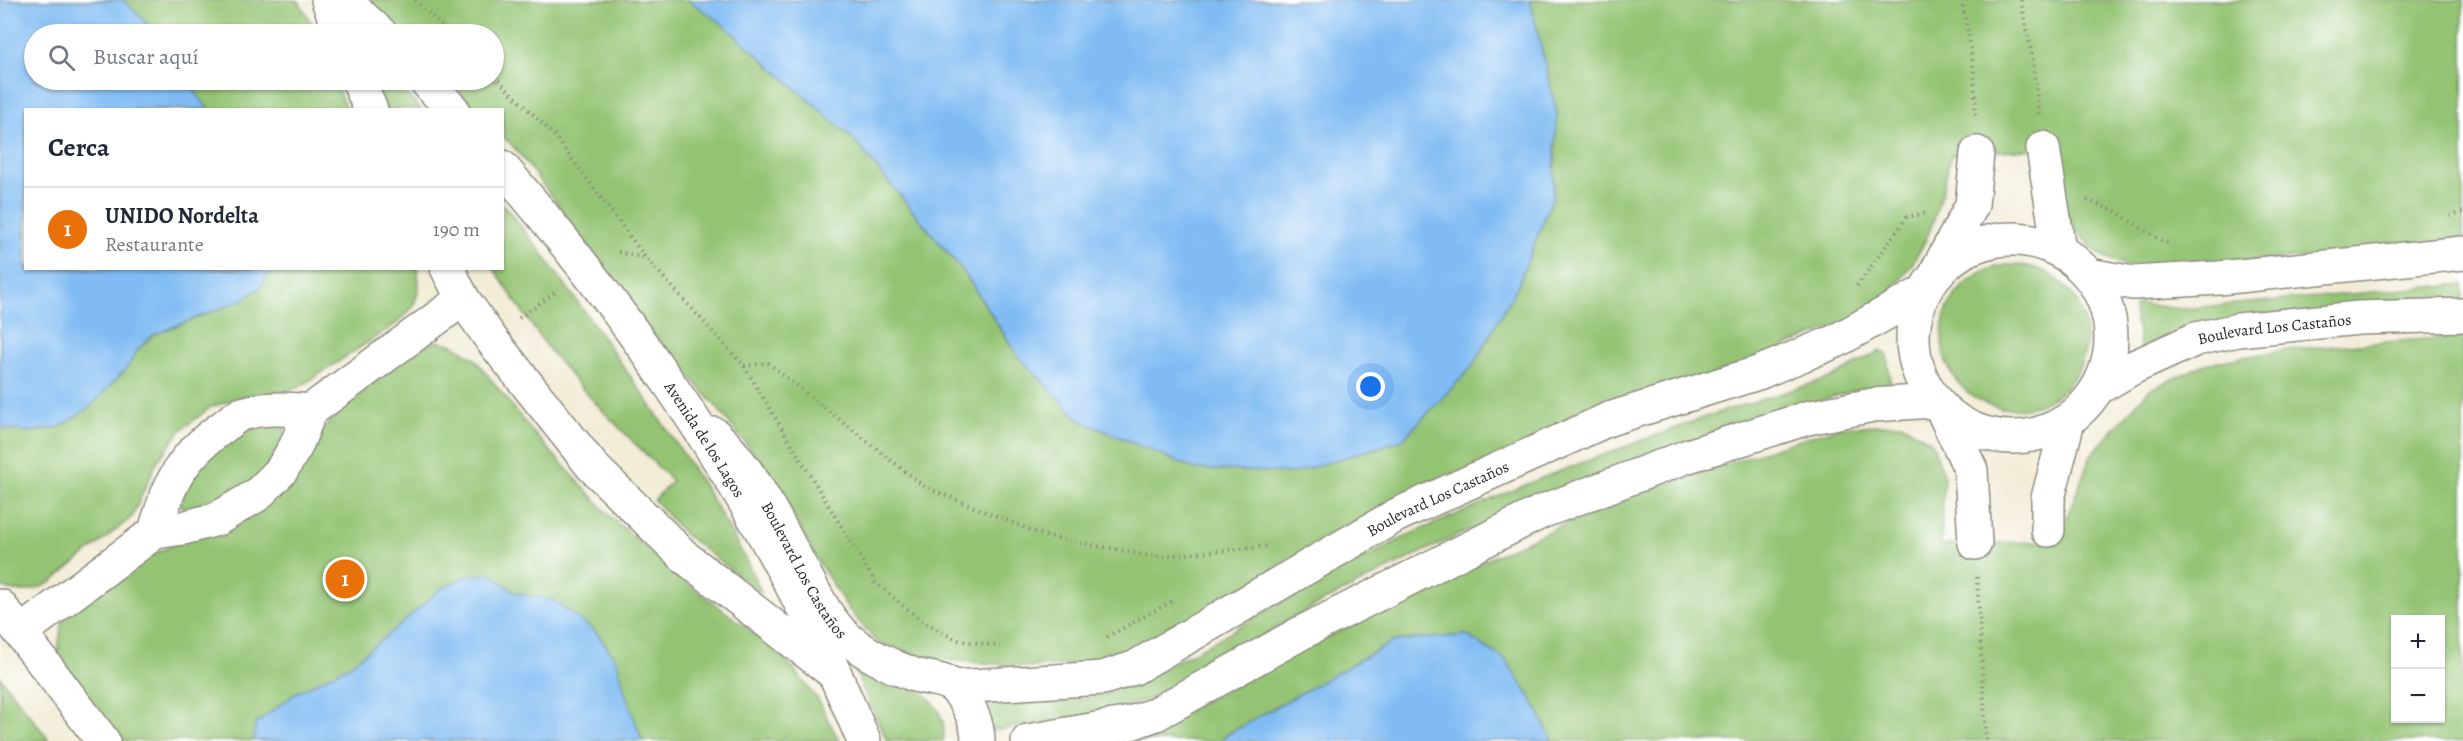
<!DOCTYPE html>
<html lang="es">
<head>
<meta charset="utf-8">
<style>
  :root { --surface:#fff; --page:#f2f2f3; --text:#1f2937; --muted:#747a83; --line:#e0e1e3; --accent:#c8321e }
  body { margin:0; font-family:Alegreya,serif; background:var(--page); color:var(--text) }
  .controls { position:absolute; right:18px; bottom:18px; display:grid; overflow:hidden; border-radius:0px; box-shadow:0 2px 4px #0004 }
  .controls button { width:54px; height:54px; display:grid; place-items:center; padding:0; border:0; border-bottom:2px solid var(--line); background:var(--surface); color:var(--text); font:30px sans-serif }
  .you { position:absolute; left:1371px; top:387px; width:21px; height:21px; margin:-15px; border:4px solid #fff; border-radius:50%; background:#1a73e8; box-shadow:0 0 0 9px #1a73e833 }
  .badge { display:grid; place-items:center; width:39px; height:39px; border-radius:50%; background:var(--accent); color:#fff; font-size:20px; font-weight:700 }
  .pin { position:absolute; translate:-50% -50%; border:3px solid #fff; box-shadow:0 2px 6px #0006 }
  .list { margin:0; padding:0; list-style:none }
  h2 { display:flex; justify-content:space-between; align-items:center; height:78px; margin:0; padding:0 24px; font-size:26px }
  h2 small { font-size:20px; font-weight:400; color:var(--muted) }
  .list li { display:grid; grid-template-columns:39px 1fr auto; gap:18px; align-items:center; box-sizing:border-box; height:84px; padding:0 24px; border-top:2px solid var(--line) }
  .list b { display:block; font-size:22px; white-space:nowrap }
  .list p { margin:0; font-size:20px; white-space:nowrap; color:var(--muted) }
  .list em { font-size:20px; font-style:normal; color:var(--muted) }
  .icon { flex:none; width:33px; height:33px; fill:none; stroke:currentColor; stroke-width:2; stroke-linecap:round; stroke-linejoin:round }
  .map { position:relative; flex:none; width:2463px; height:741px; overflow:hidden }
  .search { position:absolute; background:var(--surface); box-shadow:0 2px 4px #0004; left:24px; top:24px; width:480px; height:66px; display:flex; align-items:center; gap:15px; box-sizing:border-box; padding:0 21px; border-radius:33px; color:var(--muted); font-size:22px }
  .panel { position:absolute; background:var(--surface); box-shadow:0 2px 4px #0004; left:24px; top:108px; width:480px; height:162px; border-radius:0px }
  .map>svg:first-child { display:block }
  .green { fill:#94c473; stroke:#60784f; stroke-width:1.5; fill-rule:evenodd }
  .water { fill:#80bcf3; stroke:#56748f; stroke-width:1.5 }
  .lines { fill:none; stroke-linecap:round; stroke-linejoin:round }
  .street-casing { stroke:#8f8c81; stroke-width:36 }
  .secondary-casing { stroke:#8f8c81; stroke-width:36 }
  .path { stroke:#8f8c81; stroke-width:4; stroke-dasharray:1.5 4.5; stroke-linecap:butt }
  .street { stroke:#fff; stroke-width:33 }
  .secondary { stroke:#fff; stroke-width:33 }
  .labels { text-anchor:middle; stroke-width:5; stroke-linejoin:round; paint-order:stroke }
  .street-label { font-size:16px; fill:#2b2b2b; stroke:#fff }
</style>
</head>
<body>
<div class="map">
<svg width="2463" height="741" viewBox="0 0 2463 741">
  <rect width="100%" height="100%" fill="#fff"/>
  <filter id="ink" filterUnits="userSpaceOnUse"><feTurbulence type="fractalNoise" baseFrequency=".0167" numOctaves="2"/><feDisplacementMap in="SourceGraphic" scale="12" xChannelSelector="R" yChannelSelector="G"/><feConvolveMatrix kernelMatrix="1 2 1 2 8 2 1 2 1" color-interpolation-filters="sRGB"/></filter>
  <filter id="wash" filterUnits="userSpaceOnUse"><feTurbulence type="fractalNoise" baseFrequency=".008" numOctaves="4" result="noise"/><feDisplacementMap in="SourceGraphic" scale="24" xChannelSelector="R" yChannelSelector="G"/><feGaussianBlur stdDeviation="1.35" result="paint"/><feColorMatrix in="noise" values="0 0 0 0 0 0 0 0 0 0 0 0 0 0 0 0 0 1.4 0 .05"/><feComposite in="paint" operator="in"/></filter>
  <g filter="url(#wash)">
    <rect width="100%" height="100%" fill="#f3ecd7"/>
    <!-- green -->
    <g class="green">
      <path d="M 0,0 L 298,0 L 318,34 L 34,34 L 34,80 L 334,80 L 346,109 L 26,110 L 26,268 L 418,268 L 419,290 L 413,307 L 396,324 L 298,388 L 282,392 L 249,395 L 211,407 L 180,431 L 157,462 L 132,517 L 50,583 C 34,591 16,595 0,586 Z"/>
      <path d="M 366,0 L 688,0 L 719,21 L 852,138 L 964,272 L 1018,356 L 1472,367 L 1518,285 L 1553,197 L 1557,114 L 1530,0 L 2463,0 L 2463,244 L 2141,271 C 2129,266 2113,262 2102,255 C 2060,225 2062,193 2054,147 L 1951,155 C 1939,207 1931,245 1895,286 C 1884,299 1868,309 1855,319 L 1468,471 L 1328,535 L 1212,609 L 1124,652 L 1081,664 L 1032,667 L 922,658 L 877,642 L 849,610 L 818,561 L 774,479 L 715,405 L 649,330 L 559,206 L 518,152 L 503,136 L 502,110 L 477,109 L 448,80 L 494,80 L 494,34 L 403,34 Z"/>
      <polygon points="374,80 393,80 421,109 384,109"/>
      <path d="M 503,204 C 548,259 589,318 630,376 C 679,446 726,515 762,593 L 684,534 L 654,500 L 672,481 C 631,439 588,399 552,353 C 531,326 513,297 494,269 L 502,268 Z"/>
      <circle cx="2014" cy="337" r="72"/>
      <path d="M 2463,284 L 2463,300 L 2140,350 C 2140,335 2134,321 2134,306 L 2140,304 L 2180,309 Z"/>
      <path d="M 2463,336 L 2463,741 L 1552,741 L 1534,703 L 1394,641 L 1226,735 L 1220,741 L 1121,741 L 1150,734 L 1221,692 L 1418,591 L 1617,500 L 1839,427 L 1901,424 L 1932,442 L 1944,476 L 1941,545 L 2058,541 L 2091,455 L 2149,390 L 2205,364 L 2283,350 ZM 2396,620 L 2440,620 L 2440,718 L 2396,718 Z"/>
      <polygon points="436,341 454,345 475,359 530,429 609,515 688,584 746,627 788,662 818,700 839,741 118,741 57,655 62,622 70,611 140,560 183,541 292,472 321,431 353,399 406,356"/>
      <polygon points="1879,351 1887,355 1891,385 1859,389 1713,433 1550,493 1418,554 1322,602 1153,697 1114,712 990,731 982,702 1061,702 1110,693 1195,652 1314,584 1411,534 1544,477 1708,416 1833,377"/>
      <polygon points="277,424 284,427 286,435 264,472 216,505 189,510 180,505 191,472 236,434 256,425"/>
      <path d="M 850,660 C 886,675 952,689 943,741 L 887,741 Z"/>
      <polygon points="0,677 45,735 49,741 0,741"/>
    </g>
    <!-- water -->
    <g class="water">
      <polygon points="0,0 123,0 144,20 154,34 34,34 34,80 187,80 208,109 26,110 26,268 272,269 260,288 242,300 153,335 137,351 127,368 90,407 60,427 31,432 0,428"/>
      <polygon points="688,0 1530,0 1557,114 1553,197 1518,285 1472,367 1402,440 1294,473 1195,469 1081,421 1018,356 964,272 852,138 719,21"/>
      <polygon points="492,574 514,592 555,601 596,632 617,661 625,692 642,741 254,741 255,724 298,692 350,665 400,625 442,588 470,575"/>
      <polygon points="1466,635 1505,659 1534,703 1552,741 1220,741 1226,735 1394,641"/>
    </g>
  </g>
  <g filter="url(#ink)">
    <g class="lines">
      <!-- street casing -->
      <g class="street-casing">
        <g id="street">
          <polyline points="328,0 341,34"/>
          <polyline points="358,80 371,110"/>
          <polyline points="2043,148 2059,250"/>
          <circle cx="2012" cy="338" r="99"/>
          <polyline points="447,268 463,299 491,339 592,466 686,558 835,674"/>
          <polyline points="1938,269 1972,205 1977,153"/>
          <polyline points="2089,275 2133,283 2219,278 2463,253"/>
          <path id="s1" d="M 2098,388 L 2134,367 L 2196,339 L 2238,330 L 2359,318 L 2463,315"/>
          <polyline points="310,411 463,299"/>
          <polyline points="1943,411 1971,470 1975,543"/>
          <path id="s2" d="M 714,434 C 756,473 780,530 807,579 C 818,599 828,620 845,636 C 862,652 890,666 912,674 C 925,679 944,678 955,688 C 968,702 978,722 978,741"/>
          <polyline points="2048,530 2048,498 2068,421"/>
          <polyline points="0,606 103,741"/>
          <path d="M 21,632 L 155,532 L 183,528 L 217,519 L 257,495 L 281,471 L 296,446 L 310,411 C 287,409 264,407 242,414 C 235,416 229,423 223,427 C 181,456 168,484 155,532"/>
          <path id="s3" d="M 954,687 L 1103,678 L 1134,668 L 1397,515 L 1609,419 L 1758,373 L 1836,341 L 1924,292"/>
          <polyline points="1028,741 1131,723 1156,714 1301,633 1541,512 1688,456 1807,418 1873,405 1934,401"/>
        </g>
      </g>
      <!-- secondary casing -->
      <g class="secondary-casing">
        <g id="secondary">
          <polyline points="344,0 381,34"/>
          <polyline points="425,80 453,110"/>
          <path id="s4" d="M 502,167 C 622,306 733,465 814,629 C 832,666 848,704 864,741"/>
        </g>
      </g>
      <!-- path -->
      <g class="path">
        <polyline points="415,0 450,34"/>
        <polyline points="1962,0 1974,69 1976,119"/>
        <polyline points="2021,0 2033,60 2039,114"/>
        <polyline points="494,76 554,135 646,258 744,366 875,582 923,622 957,640 1000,646"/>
        <polyline points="2087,200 2115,211 2155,237 2170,244"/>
        <polyline points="2450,216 2463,212"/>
        <polyline points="618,252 645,258"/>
        <polyline points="1857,286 1907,217 1928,213"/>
        <polyline points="519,318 557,291"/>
        <polyline points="744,366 768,363 925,487 1045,536 1156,557 1270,546"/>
        <polyline points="1977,577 1986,741"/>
        <polyline points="1107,637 1172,601"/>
      </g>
      <!-- street -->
      <use href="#street" class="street"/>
      <!-- secondary -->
      <use href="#secondary" class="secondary"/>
    </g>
  </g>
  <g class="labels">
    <!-- street labels -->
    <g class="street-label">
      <text dy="6" stroke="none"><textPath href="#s1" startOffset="189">Boulevard Los Castaños</textPath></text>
      <text dy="6" stroke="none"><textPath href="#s4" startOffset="340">Avenida de los Lagos</textPath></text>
      <text dy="6" stroke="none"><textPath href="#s3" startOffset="530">Boulevard Los Castaños</textPath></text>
      <text dy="6" stroke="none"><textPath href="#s2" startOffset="164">Boulevard Los Castaños</textPath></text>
    </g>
  </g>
</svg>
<div class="controls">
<button>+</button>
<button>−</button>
</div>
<div class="you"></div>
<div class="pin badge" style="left:345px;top:579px;background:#e8710a">1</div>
<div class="search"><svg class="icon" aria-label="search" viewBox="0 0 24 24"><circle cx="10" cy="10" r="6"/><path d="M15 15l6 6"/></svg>Buscar aquí</div>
<section class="panel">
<h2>Cerca<small></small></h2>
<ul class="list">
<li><span class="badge" style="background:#e8710a">1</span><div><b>UNIDO Nordelta</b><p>Restaurante</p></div><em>190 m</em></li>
</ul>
</section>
</div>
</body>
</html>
